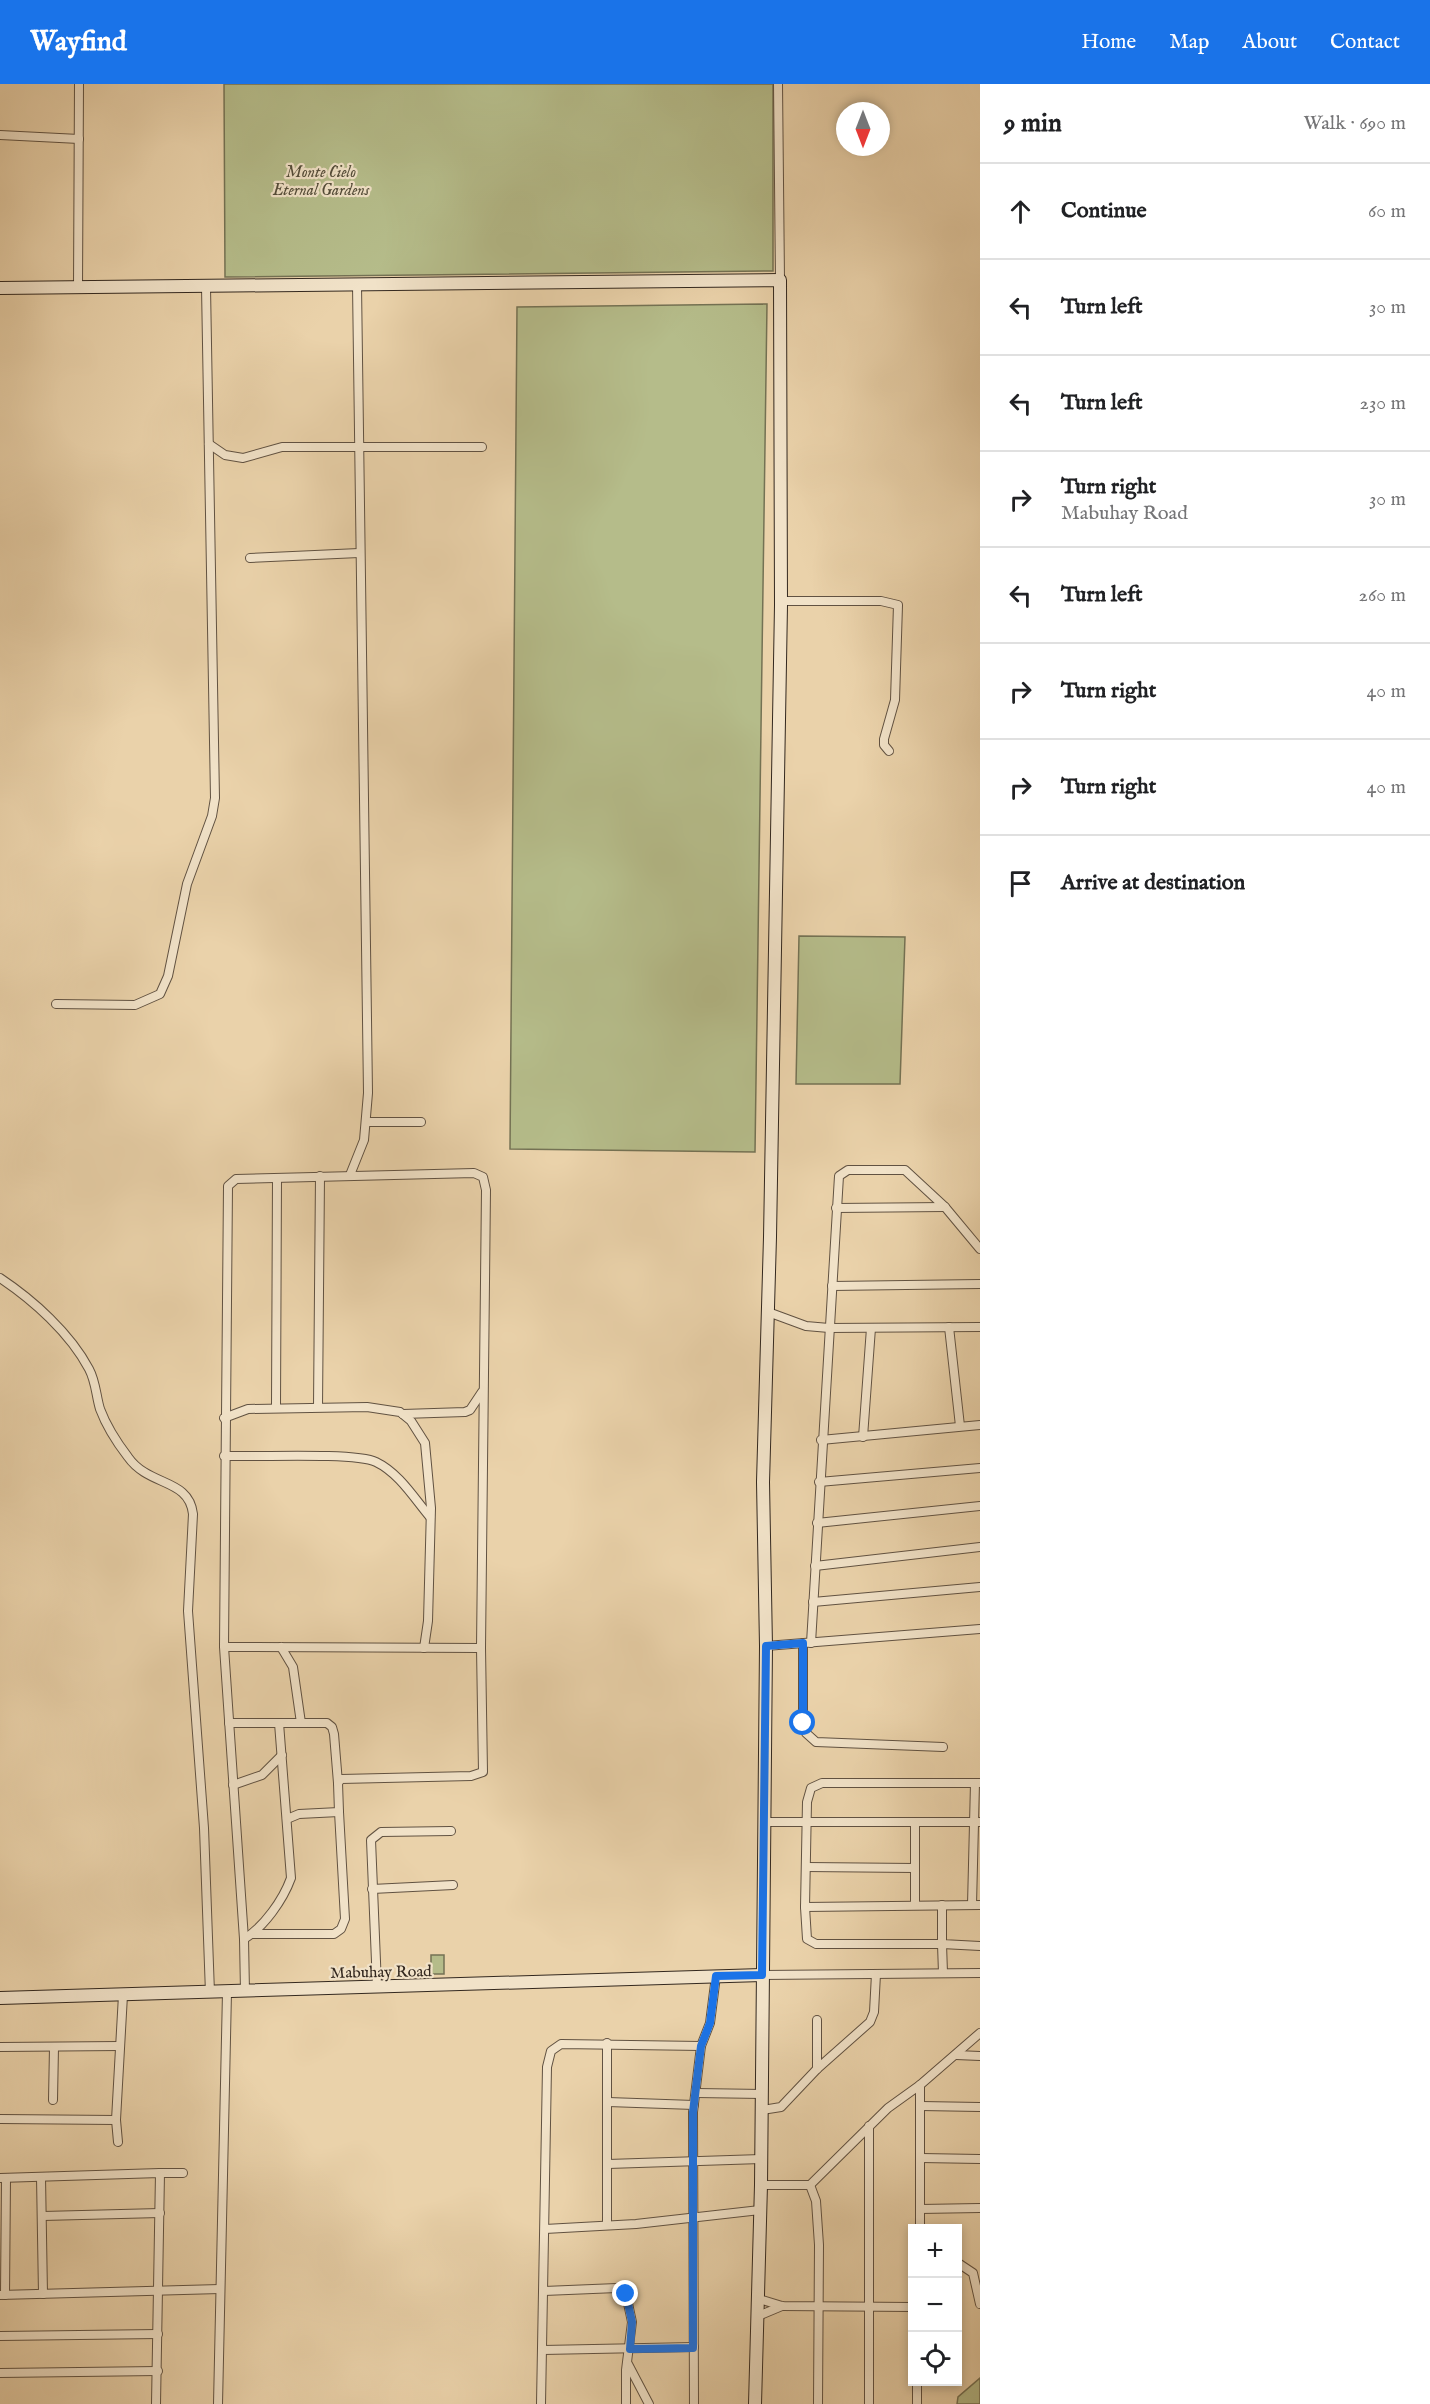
<!DOCTYPE html>
<html lang="en">
<head>
<meta charset="utf-8">
<style>
  :root { --surface:#fff; --page:#f2f2f2; --text:#202124; --muted:#757577; --line:#e0e0e0; --accent:#1a73e8 }
  body { margin:0; font-family:"IM FELL English",serif; background:var(--page); color:var(--text) }
  .controls { position:absolute; right:18px; bottom:18px; display:grid; overflow:hidden; border-radius:0px; box-shadow:0 3px 9px #0003 }
  .controls button { width:54px; height:54px; display:grid; place-items:center; padding:0; border:0; border-bottom:2px solid var(--line); background:var(--surface); color:var(--text); font:30px sans-serif }
  .compass { position:absolute; left:836px; top:18px; width:54px; height:54px; border-radius:50%; background:var(--surface); box-shadow:0 3px 9px #0003; rotate:180deg }
  .stop { position:absolute; width:18px; height:18px; margin:-14px; border:4px solid #1a73e8; border-radius:50%; background:#fff }
  .stop.end { background:#1a73e8; border-color:#fff; box-shadow:0 2px 6px #0008 }
  .list { margin:0; padding:0; list-style:none }
  h2 { display:flex; justify-content:space-between; align-items:center; height:78px; margin:0; padding:0 24px; font-size:26px }
  h2 small { font-size:20px; font-weight:400; color:var(--muted) }
  .list li { display:grid; grid-template-columns:39px 1fr auto; gap:18px; align-items:center; box-sizing:border-box; height:96px; padding:0 24px; border-top:2px solid var(--line) }
  .list b { display:block; font-size:22px; white-space:nowrap }
  .list p { margin:0; font-size:20px; white-space:nowrap; color:var(--muted) }
  .list em { font-size:20px; font-style:normal; color:var(--muted) }
  .icon { flex:none; width:33px; height:33px; fill:none; stroke:currentColor; stroke-width:2; stroke-linecap:round; stroke-linejoin:round }
  .map { position:relative; flex:none; width:980px; height:2320px; overflow:hidden }
  header { display:flex; align-items:center; gap:36px; box-sizing:border-box; height:84px; padding:0 30px; background:var(--accent); color:#fff }
  header strong { font-size:28px }
  nav { display:flex; gap:33px; margin-inline-start:auto; font-size:21px }
  main { display:flex }
  aside { flex:1; background:var(--surface) }
  .map>svg:first-child { display:block }
  .green { fill:#b5bc8a; stroke:#747254; stroke-width:1.5 }
  .lines { fill:none; stroke-linecap:round; stroke-linejoin:round }
  .street-casing { stroke:#615242; stroke-width:10 }
  .secondary-casing { stroke:#33281f; stroke-width:14 }
  .street { stroke:#f1e2c8; stroke-width:8 }
  .secondary { stroke:#f1e2c8; stroke-width:12 }
  .route { stroke:#1a73e8; stroke-width:8 }
  .labels { text-anchor:middle; stroke-width:4.5; stroke-linejoin:round; paint-order:stroke }
  .park-label { font-size:16px; font-style:italic; fill:#544d3a; stroke:#f1e2c8 }
  .street-label { font-size:16px; fill:#33281f; stroke:#f1e2c8 }
</style>
</head>
<body>
<header>
<strong>Wayfind</strong>
<nav><a>Home</a><a>Map</a><a>About</a><a>Contact</a></nav>
</header>
<main>
<div class="map">
<svg width="980" height="2320" viewBox="0 0 980 2320">
  <rect width="100%" height="100%" fill="#ead2aa"/>
  <filter id="stains"><feTurbulence type="fractalNoise" baseFrequency=".00333" numOctaves="4"/><feColorMatrix values="0 0 0 0 .2 0 0 0 0 .09 0 0 0 0 .02 0 0 0 .5 -.17"/></filter>
  <radialGradient id="worn" r=".72"><stop offset=".6" stop-color="#630" stop-opacity="0"/><stop offset="1" stop-color="#630" stop-opacity=".3"/></radialGradient>
  <!-- green -->
  <g class="green">
    <polygon points="224,0 773,0 773,187 225,193"/>
    <polygon points="767,220 755,1068 510,1065 517,223"/>
    <polygon points="799,852 905,853 900,1000 796,1000"/>
    <rect x="431" y="1871" width="13" height="19"/>
    <polygon points="980,2294 980,2320 957,2320 958,2313"/>
  </g>
  <g class="lines">
    <!-- street casing -->
    <g class="street-casing">
      <g id="street">
        <polyline points="778,0 780,196"/>
        <polyline points="0,51 79,55"/>
        <polyline points="78,204 79,0"/>
        <polyline points="209,360 225,371 243,374 282,363 482,363"/>
        <polyline points="250,474 359,469"/>
        <polyline points="781,517 881,517 898,521 895,616 884,655 884,661 889,667"/>
        <polyline points="56,920 135,921 160,910 168,892 187,800 212,732 215,714 206,203"/>
        <polyline points="367,1038 421,1038"/>
        <polyline points="350,1091 364,1056 368,1009 357,201"/>
        <polyline points="836,1124 945,1123"/>
        <path d="M 0,1194 C 33,1216 70,1249 89,1285 C 96,1298 96,1312 100,1325 C 106,1341 118,1360 128,1373 C 149,1403 189,1394 193,1430 L 188,1527 L 204,1744 L 210,1909"/>
        <polyline points="832,1202 980,1200"/>
        <polyline points="768,1228 806,1242 829,1244 980,1243"/>
        <polyline points="949,1243 960,1342"/>
        <polyline points="276,1323 277,1094"/>
        <polyline points="318,1323 320,1092"/>
        <polyline points="403,1330 465,1328 470,1326 482,1308"/>
        <polyline points="224,1334 248,1325 367,1323 400,1328 411,1337 425,1359 431,1424 428,1537 424,1564"/>
        <polyline points="863,1353 871,1244"/>
        <polyline points="821,1356 980,1341"/>
        <path d="M 224,1372 C 253,1373 356,1368 376,1378 C 399,1389 414,1414 430,1433"/>
        <polyline points="819,1398 980,1384"/>
        <polyline points="817,1439 980,1422"/>
        <polyline points="815,1482 980,1463"/>
        <polyline points="813,1518 980,1503"/>
        <polyline points="803,1559 803,1639 806,1649 816,1658 943,1663"/>
        <polyline points="811,1559 839,1092 848,1086 905,1086 945,1123 980,1165"/>
        <polyline points="766,1562 980,1545"/>
        <polyline points="224,1563 481,1564 486,1106 483,1093 474,1089 236,1095 228,1102 224,1563 244,1855"/>
        <polyline points="281,1563 293,1583 301,1639"/>
        <polyline points="229,1639 327,1639 332,1643 334,1650 338,1699"/>
        <polyline points="233,1701 262,1691 282,1671"/>
        <polyline points="287,1735 299,1730 339,1728 338,1699 341,1695 471,1692 483,1688 481,1564"/>
        <polyline points="763,1738 980,1738"/>
        <polyline points="915,1738 915,1821"/>
        <polyline points="806,1783 915,1784"/>
        <polyline points="372,1805 453,1801"/>
        <polyline points="942,1821 942,1860 980,1862"/>
        <polyline points="972,1821 975,1699"/>
        <polyline points="805,1823 980,1821"/>
        <polyline points="253,1850 334,1850 341,1845 345,1835 339,1728"/>
        <polyline points="943,1889 942,1860 816,1860 807,1855 805,1823 807,1718 811,1704 822,1699 980,1699"/>
        <polyline points="762,1891 980,1889"/>
        <polyline points="377,1902 371,1756 381,1748 451,1747"/>
        <path d="M 245,1908 L 244,1855 C 264,1843 283,1816 291,1794 L 279,1639"/>
        <polyline points="817,1936 817,1985"/>
        <polyline points="607,1959 607,2141"/>
        <polyline points="0,1963 120,1962"/>
        <polyline points="956,1971 980,1972"/>
        <polyline points="697,2009 762,2010"/>
        <polyline points="53,2016 54,1963"/>
        <polyline points="608,2018 694,2021"/>
        <polyline points="921,2022 980,2023"/>
        <polyline points="762,2026 781,2023 817,1985 870,1938 874,1928 876,1890"/>
        <polyline points="0,2035 116,2036"/>
        <polyline points="869,2042 869,2320"/>
        <polyline points="118,2058 116,2036 123,1911"/>
        <polyline points="921,2074 980,2075"/>
        <polyline points="608,2080 761,2075"/>
        <polyline points="160,2089 183,2089"/>
        <polyline points="41,2093 43,2210"/>
        <polyline points="0,2094 160,2089 156,2320"/>
        <polyline points="761,2101 810,2101 888,2024 920,2001 980,1949"/>
        <polyline points="810,2101 816,2117 819,2161 818,2320"/>
        <polyline points="920,2125 980,2124"/>
        <polyline points="43,2132 160,2129"/>
        <polyline points="920,2144 920,2001"/>
        <polyline points="545,2145 636,2140 760,2126"/>
        <polyline points="958,2179 973,2189 980,2220"/>
        <polyline points="544,2207 617,2204 626,2210 632,2238 626,2286 626,2320"/>
        <polyline points="0,2211 220,2205"/>
        <polyline points="5,2211 6,2094"/>
        <polyline points="759,2215 782,2222 912,2223"/>
        <polyline points="758,2232 782,2222"/>
        <polyline points="0,2252 158,2250"/>
        <polyline points="543,2266 694,2263"/>
        <polyline points="628,2280 649,2320"/>
        <polyline points="0,2289 158,2287"/>
        <polyline points="218,2320 227,1908"/>
        <polyline points="541,2320 547,1983 551,1967 561,1960 701,1962"/>
        <polyline points="694,2320 693,2028 701,1962 710,1939 716,1892"/>
        <polyline points="917,2320 917,2298"/>
      </g>
    </g>
    <!-- secondary casing -->
    <g class="secondary-casing">
      <g id="secondary">
        <polyline points="0,204 780,196 781,521 770,1153 763,1398 766,1562 761,2101 755,2320"/>
        <polyline points="0,1914 762,1891"/>
      </g>
    </g>
    <!-- street -->
    <use href="#street" class="street"/>
    <!-- secondary -->
    <use href="#secondary" class="secondary"/>
  </g>
  <g class="lines">
    <!-- route -->
    <polyline class="route" points="626,2210 632,2238 630,2265 693,2264 693,2028 701,1962 710,1939 716,1892 762,1891 766,1562 803,1559 803,1639"/>
  </g>
  <g class="labels">
    <!-- park labels -->
    <g class="park-label">
      <text x="321" y="93">Monte Cielo<tspan x="321" dy="18">Eternal Gardens</tspan></text>
    </g>
    <!-- street labels -->
    <g class="street-label">
      <text transform="translate(381 1887) rotate(-1)" y="6">Mabuhay Road</text>
    </g>
  </g>
  <rect width="100%" height="100%" filter="url(#stains)"/>
  <rect width="100%" height="100%" fill="url(#worn)"/>
</svg>
<div class="controls">
<button>+</button>
<button>−</button>
<button><svg class="icon" aria-label="locate" viewBox="0 0 24 24"><circle cx="12" cy="12" r="6"/><path d="M12 2v4M12 18v4M2 12h4M18 12h4"/></svg></button>
</div>
<svg class="compass" viewBox="-18 -18 36 36"><path d="M0-13l5 13h-10z" fill="#e53935"/><path d="M0 13l5-13h-10z" fill="#757577"/></svg>
<div class="stop" style="left:803px;top:1639px"></div>
<div class="stop end" style="left:626px;top:2210px"></div>
</div>
<aside>
<h2>9 min<small>Walk · 690 m</small></h2>
<ul class="list">
<li><svg class="icon" aria-label="ahead" viewBox="0 0 24 24"><path d="M12 20V5M6 11l6-6 6 6"/></svg><div><b>Continue</b></div><em>60 m</em></li>
<li><svg class="icon" aria-label="left" viewBox="0 0 24 24"><path d="M17 20v-9H6M10 6l-5 5 5 5"/></svg><div><b>Turn left</b></div><em>30 m</em></li>
<li><svg class="icon" aria-label="left" viewBox="0 0 24 24"><path d="M17 20v-9H6M10 6l-5 5 5 5"/></svg><div><b>Turn left</b></div><em>230 m</em></li>
<li><svg class="icon" aria-label="right" viewBox="0 0 24 24"><path d="M7 20v-9h11M14 6l5 5-5 5"/></svg><div><b>Turn right</b><p>Mabuhay Road</p></div><em>30 m</em></li>
<li><svg class="icon" aria-label="left" viewBox="0 0 24 24"><path d="M17 20v-9H6M10 6l-5 5 5 5"/></svg><div><b>Turn left</b></div><em>260 m</em></li>
<li><svg class="icon" aria-label="right" viewBox="0 0 24 24"><path d="M7 20v-9h11M14 6l5 5-5 5"/></svg><div><b>Turn right</b></div><em>40 m</em></li>
<li><svg class="icon" aria-label="right" viewBox="0 0 24 24"><path d="M7 20v-9h11M14 6l5 5-5 5"/></svg><div><b>Turn right</b></div><em>40 m</em></li>
<li><svg class="icon" aria-label="arrive" viewBox="0 0 24 24"><path d="M6 21V4h12l-3 4 3 4H6"/></svg><div><b>Arrive at destination</b></div></li>
</ul>
</aside>
</main>
</body>
</html>
